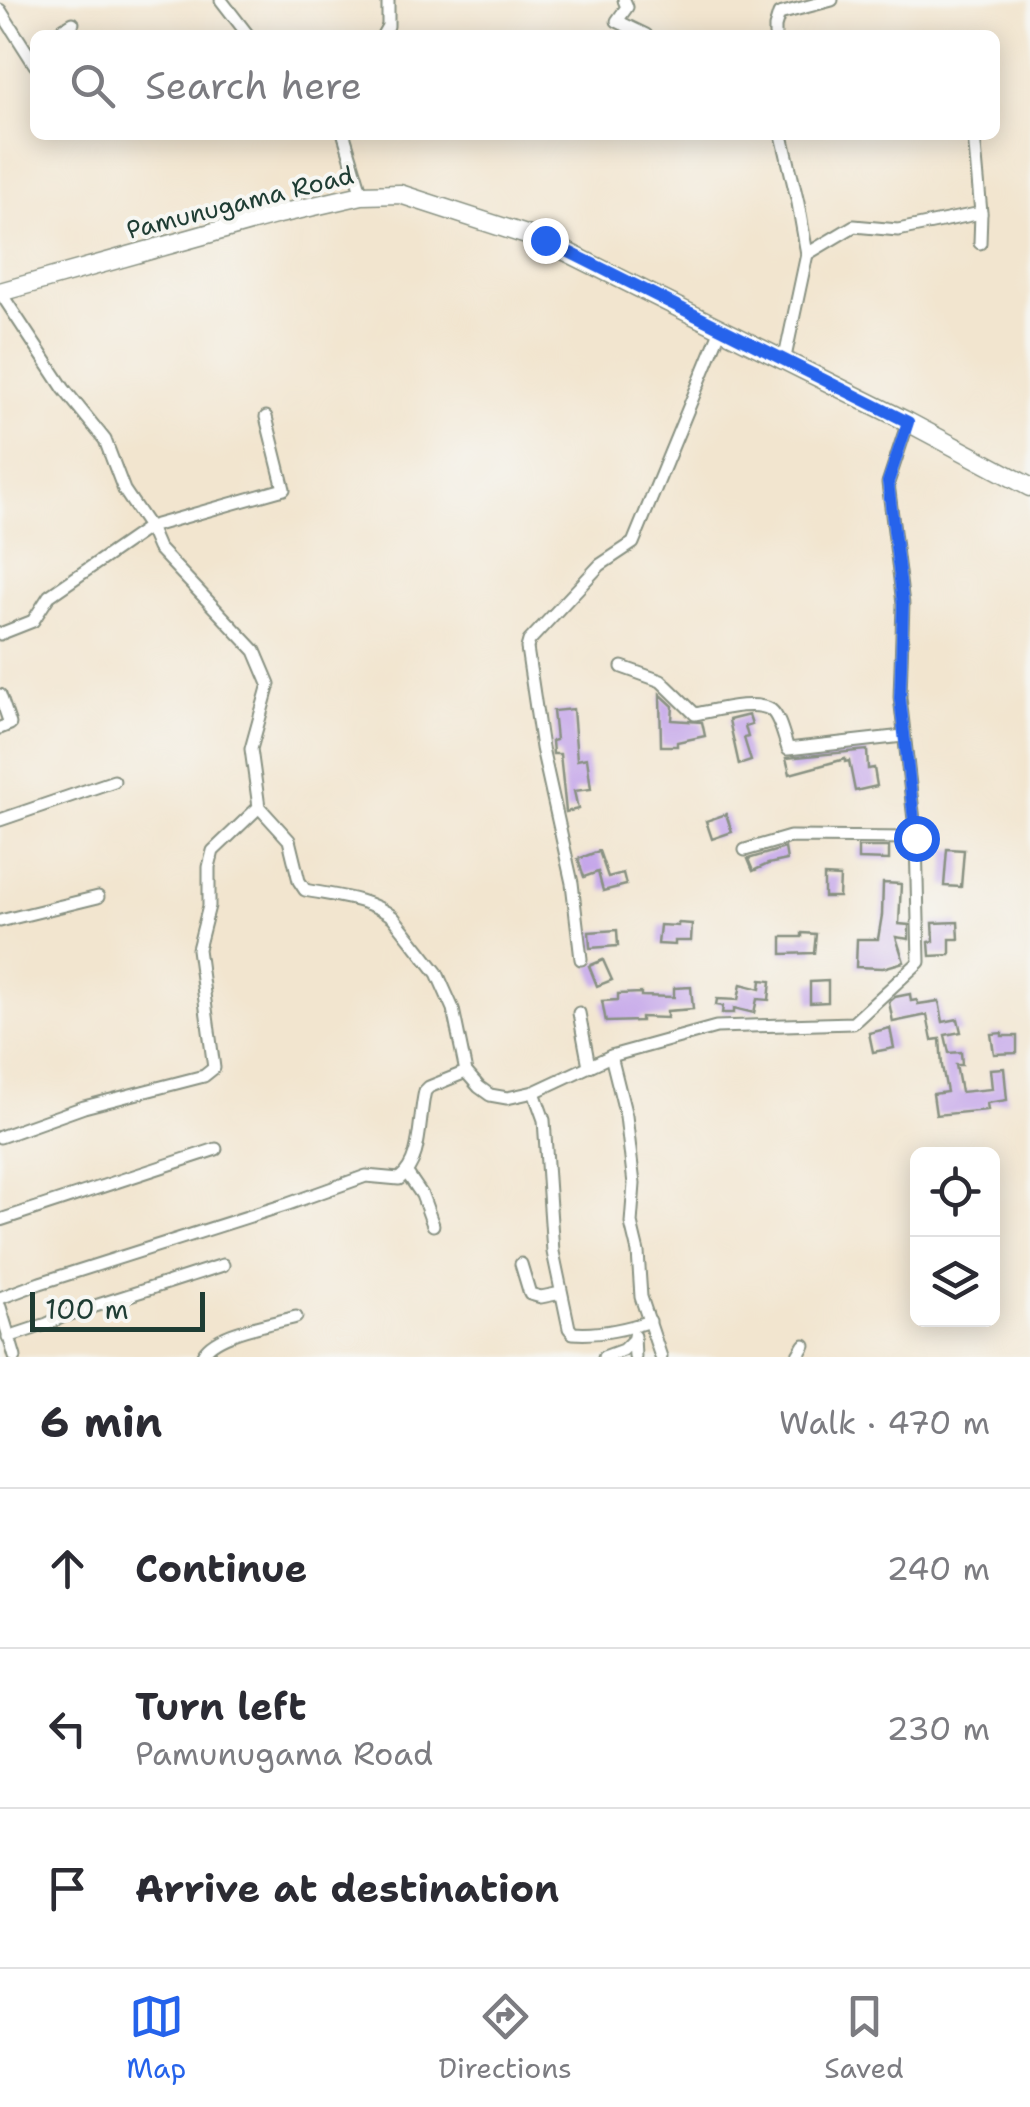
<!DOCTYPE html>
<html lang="en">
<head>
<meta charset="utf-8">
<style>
  :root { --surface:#fff; --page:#f2f2f3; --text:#2b2b33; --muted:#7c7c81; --line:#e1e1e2; --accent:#2563eb }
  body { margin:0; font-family:"Shantell Sans",sans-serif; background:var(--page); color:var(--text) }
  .controls { position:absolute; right:30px; bottom:30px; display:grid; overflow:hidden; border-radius:15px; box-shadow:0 5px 25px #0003 }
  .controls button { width:90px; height:90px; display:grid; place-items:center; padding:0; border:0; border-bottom:2px solid var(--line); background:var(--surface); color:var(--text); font:50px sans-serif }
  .scale { position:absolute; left:30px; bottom:25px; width:175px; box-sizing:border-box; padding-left:10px; border:5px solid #1f3d34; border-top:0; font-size:28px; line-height:35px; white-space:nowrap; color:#1f3d34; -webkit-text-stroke:8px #f6f6f2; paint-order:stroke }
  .stop { position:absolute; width:30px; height:30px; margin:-22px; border:8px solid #2563eb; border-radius:50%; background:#fff }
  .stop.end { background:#2563eb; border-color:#fff; box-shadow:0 2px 10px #0008 }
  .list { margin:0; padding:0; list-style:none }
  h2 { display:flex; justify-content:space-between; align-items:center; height:130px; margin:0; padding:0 40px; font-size:42px }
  h2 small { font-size:32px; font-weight:400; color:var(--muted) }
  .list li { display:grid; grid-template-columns:65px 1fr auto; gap:30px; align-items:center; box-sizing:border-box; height:160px; padding:0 40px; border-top:2px solid var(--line) }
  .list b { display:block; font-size:38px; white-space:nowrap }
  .list p { margin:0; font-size:32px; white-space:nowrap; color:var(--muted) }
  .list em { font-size:32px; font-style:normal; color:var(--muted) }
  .icon { flex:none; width:55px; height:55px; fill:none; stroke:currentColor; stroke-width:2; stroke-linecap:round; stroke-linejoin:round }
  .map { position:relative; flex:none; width:1030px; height:1357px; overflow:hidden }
  .search { position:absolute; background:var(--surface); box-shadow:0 5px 25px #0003; left:30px; right:30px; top:30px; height:110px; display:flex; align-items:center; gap:25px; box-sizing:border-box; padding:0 35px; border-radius:15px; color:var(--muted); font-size:38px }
  .sheet { height:610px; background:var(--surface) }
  nav { display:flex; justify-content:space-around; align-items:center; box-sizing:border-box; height:140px; border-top:2px solid var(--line); background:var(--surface); font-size:28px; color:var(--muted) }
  nav a { display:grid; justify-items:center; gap:5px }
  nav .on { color:var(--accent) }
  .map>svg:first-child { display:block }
  .building { fill:#c2a2e9 }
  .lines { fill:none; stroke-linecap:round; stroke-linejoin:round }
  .minor-casing { stroke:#889182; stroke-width:15 }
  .primary-casing { stroke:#889182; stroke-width:21 }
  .minor { stroke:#fff; stroke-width:11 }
  .primary { stroke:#fff; stroke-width:18 }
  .route { stroke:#2563eb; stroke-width:12 }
  .labels { text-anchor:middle; stroke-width:8; stroke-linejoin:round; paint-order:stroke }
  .street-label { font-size:25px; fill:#1f3d34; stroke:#f6f6f2 }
</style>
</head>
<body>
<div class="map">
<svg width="1030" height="1357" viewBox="0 0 1030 1357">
  <rect width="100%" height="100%" fill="#f6f6f2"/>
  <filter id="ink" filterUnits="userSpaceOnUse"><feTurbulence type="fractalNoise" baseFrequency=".01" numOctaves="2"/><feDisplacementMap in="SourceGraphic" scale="20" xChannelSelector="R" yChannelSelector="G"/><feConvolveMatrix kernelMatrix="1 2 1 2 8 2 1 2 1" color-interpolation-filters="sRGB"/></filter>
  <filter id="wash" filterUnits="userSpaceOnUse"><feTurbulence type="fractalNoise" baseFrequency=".0048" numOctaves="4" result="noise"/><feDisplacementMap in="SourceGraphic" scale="40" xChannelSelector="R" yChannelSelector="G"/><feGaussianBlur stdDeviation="2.25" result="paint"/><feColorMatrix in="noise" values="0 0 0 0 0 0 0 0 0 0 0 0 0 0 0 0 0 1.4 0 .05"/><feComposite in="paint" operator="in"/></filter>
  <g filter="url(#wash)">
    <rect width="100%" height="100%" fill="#f2e5cf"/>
    <g id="blocks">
      <!-- building -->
      <g class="building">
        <polygon points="660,694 673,706 672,720 702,722 705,736 677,742 677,746 661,746"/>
        <polygon points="573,709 577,760 587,758 591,789 574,791 578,809 566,812 560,754 553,754 552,741 556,740 553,711"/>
        <polygon points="749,715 752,724 745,726 748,737 744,738 751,761 739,765 729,720"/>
        <polygon points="867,750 868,769 874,768 877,786 855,791 849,761 845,762 845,759 790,774 786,758"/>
        <polygon points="726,814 732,832 712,839 706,821"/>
        <polygon points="858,847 889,847 889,860 858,859"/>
        <polygon points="785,848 787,860 768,864 753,871 748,859"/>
        <polygon points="947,849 964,850 961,887 944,886"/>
        <polygon points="599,851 608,877 623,873 626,885 603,891 598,872 584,877 578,859"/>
        <polygon points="824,876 840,877 839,897 824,897"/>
        <polygon points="883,883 901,884 899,924 909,925 909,939 896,937 904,962 883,968 856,967 857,939 878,939 882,915"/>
        <polygon points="958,922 959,939 950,939 950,955 930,956 929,942 934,941 933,923"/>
        <polygon points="678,923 692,924 691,941 675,941 675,945 658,944 660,925 678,926"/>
        <polygon points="617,930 618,946 590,948 589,932"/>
        <polygon points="802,933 816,934 814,953 782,954 782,937 802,937"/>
        <polygon points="603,960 612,980 597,986 589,966"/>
        <polygon points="761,980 771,981 769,1000 757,999 754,1013 734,1008 734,1013 722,1013 723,1006 716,1005 717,999 738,1000 741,984 760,989"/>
        <polygon points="828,981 828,1002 810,1003 810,982"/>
        <polygon points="691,987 693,1009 667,1011 667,1018 641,1017 641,1021 606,1022 602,1001 618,1000 618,994 641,993 641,996 674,997 674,988"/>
        <polygon points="910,994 911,1001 917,1000 918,1004 939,1001 943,1022 958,1019 961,1032 945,1035 949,1053 961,1052 962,1065 956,1065 961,1092 992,1089 990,1069 1004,1068 1007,1100 987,1103 988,1110 936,1115 933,1094 947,1092 942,1066 940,1039 932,1040 927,1015 893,1022 889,1002 895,997"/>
        <polygon points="890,1028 894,1048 873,1052 869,1033"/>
        <polygon points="1002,1033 1002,1036 1017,1036 1017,1053 994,1054 991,1034"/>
      </g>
    </g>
  </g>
  <g filter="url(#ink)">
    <use href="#blocks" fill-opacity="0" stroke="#889182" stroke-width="2.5"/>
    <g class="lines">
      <!-- minor casing -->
      <g class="minor-casing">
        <g id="minor">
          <polyline points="221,0 248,35"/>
          <polyline points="624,0 627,7 617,21 646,35"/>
          <polyline points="0,10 35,65"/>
          <polyline points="53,35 73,23"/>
          <polyline points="383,35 388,26 388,0"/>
          <polyline points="775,35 775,27 779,14 832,0"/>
          <polyline points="344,135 362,195"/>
          <polyline points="782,135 798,203 807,254 784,362"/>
          <polyline points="980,243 981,213"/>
          <polyline points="807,254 854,226 898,230 981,213 974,135"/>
          <path d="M 0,292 L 64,389 L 105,440 L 124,490 L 149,527 L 158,548 L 255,651 L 269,684 L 251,749 L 259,807 L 289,840 L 299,881 L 305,890 C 335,896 369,898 393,917 L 437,973 L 453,1009 L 466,1072 L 479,1087 L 490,1095 L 507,1098 L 534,1092 L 611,1056 L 716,1027 L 853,1023 L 919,962 L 916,838 L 900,697 L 903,604 L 888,483 L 908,422"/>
          <polyline points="0,634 33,621 49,596 149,527 284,489 266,417"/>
          <path d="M 622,667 L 661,681 L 695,714 C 713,711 755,699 771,710 C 780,717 784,738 788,749 L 903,736"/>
          <polyline points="0,695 10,724 0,728"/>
          <polyline points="0,820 114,781"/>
          <polyline points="745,850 790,837 916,838"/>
          <polyline points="0,921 98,897"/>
          <polyline points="581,959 572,883 542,748 527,648 529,641 600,565 633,543 721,329"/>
          <polyline points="579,1013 589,1066"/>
          <polyline points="611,1056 626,1116 634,1184 631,1223 638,1252 641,1297 661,1357"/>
          <path d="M 534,1092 L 544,1120 L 553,1252 L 569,1328 L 573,1333 C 598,1335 626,1329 650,1321"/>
          <polyline points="0,1137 84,1107 204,1076 214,1068 198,949 209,906 209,867 213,851 259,807"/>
          <polyline points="407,1173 422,1195 433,1225"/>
          <polyline points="0,1220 216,1149"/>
          <polyline points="521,1264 530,1294 541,1297 561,1293"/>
          <path d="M 0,1298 L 40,1283 L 288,1204 L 366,1176 L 399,1179 C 423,1161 418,1119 425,1091 L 429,1087 L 466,1072"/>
          <polyline points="0,1307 15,1357"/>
          <polyline points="634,1336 635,1357"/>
          <polyline points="8,1337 47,1324 64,1316 223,1265"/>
          <path d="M 202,1357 C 211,1332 273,1324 296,1317"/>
          <polyline points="604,1357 623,1350 634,1339"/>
          <polyline points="797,1357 804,1345"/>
        </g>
      </g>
      <!-- primary casing -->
      <g class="primary-casing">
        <polyline id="primary" points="0,292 275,215 362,195 400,194 545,241 908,422 1030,487"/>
      </g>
      <!-- minor -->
      <use href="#minor" class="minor"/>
      <!-- primary -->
      <use href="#primary" class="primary"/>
    </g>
  </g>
  <g class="lines" filter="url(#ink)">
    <!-- route -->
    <polyline class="route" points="545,240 908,422 888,482 903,604 900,698 916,838"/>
  </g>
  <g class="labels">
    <!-- street labels -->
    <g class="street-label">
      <text transform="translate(240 202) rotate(-14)" y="9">Pamunugama Road</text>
    </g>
  </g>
</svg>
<div class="controls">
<button><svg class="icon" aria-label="locate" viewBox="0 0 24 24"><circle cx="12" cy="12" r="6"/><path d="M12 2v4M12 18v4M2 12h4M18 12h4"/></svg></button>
<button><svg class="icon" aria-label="layers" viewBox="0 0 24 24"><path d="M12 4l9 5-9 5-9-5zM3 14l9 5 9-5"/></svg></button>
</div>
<div class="scale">100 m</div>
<div class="stop" style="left:916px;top:838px"></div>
<div class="stop end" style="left:545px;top:240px"></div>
<div class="search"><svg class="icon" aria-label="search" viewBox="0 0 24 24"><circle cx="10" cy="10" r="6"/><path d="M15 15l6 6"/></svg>Search here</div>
</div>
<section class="sheet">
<h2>6 min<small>Walk · 470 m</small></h2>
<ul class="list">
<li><svg class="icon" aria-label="ahead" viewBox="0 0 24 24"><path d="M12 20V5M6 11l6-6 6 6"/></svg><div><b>Continue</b></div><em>240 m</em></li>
<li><svg class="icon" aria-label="left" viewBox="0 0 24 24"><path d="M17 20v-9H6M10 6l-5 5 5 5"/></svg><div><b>Turn left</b><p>Pamunugama Road</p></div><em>230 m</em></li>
<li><svg class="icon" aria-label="arrive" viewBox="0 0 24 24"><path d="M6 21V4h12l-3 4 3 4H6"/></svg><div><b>Arrive at destination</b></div></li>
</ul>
</section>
<nav>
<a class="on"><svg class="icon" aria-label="map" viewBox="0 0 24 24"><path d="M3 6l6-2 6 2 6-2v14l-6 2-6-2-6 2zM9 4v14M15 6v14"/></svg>Map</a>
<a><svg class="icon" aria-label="directions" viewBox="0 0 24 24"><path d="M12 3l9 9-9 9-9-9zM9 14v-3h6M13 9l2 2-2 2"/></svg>Directions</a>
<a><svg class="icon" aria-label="saved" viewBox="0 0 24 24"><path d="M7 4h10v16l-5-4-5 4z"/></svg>Saved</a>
</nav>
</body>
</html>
